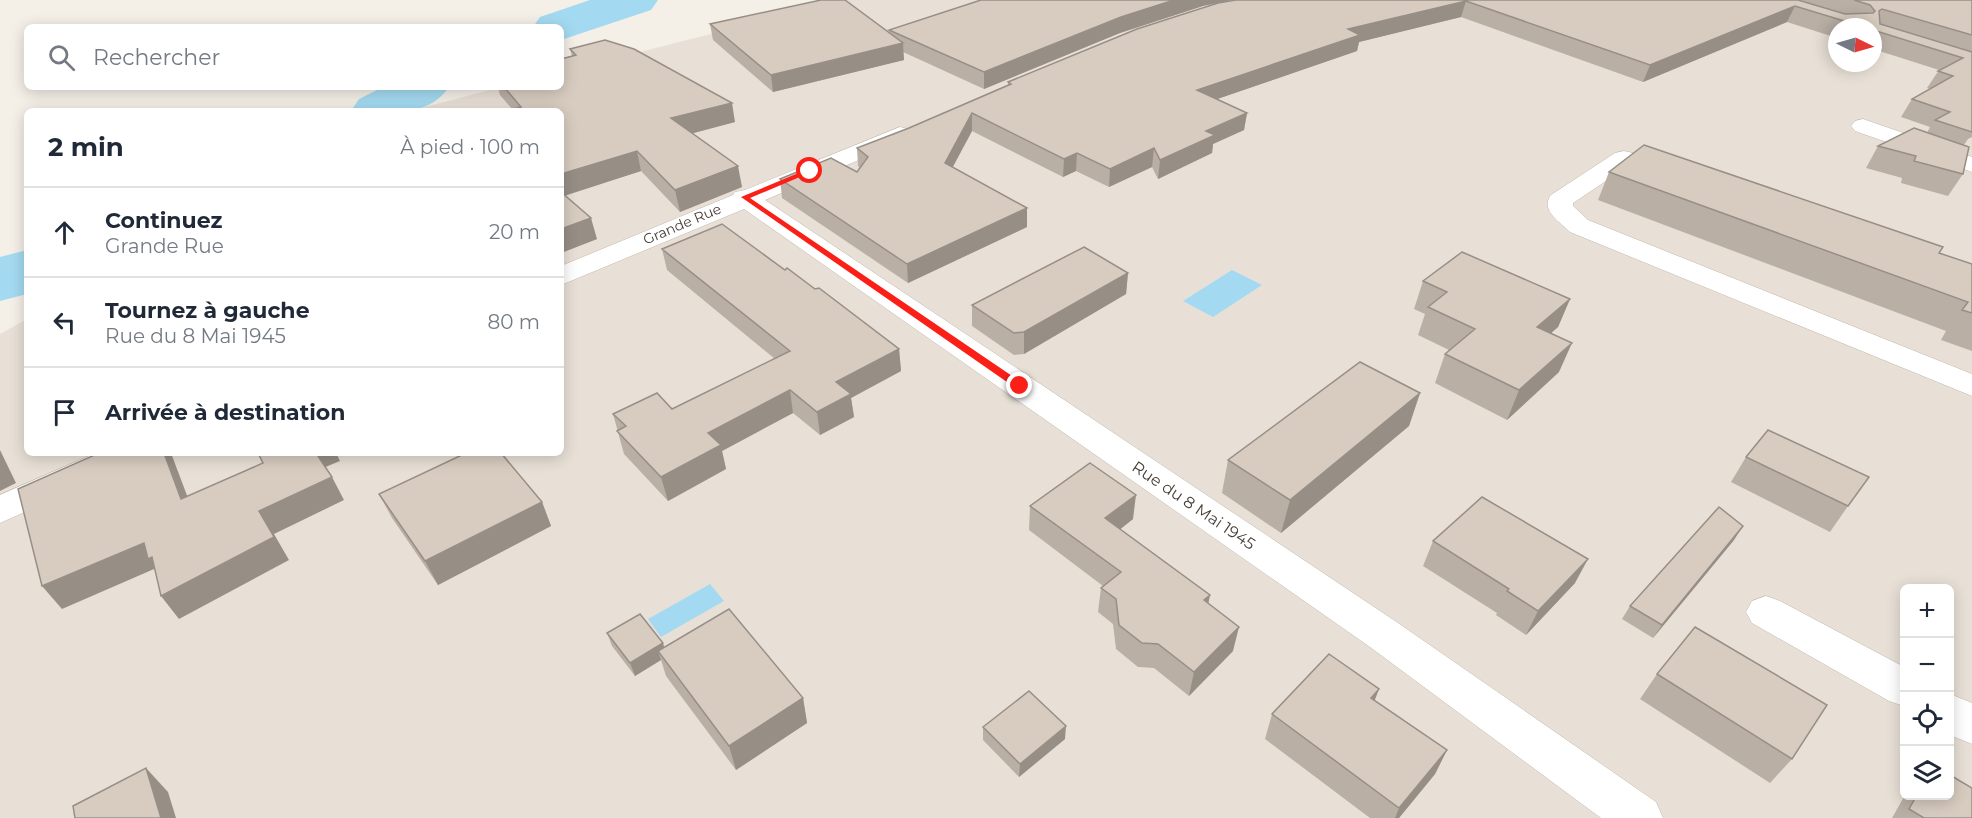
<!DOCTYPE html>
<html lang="fr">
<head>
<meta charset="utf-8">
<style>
  :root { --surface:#fff; --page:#f6f6f7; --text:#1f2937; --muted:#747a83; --line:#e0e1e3 }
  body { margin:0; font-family:Montserrat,sans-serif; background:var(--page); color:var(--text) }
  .controls { position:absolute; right:18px; bottom:18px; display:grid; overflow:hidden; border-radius:9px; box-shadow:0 3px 15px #0003 }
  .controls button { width:54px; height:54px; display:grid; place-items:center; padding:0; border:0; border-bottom:2px solid var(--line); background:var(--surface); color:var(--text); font:30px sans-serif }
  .compass { position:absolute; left:1828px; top:18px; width:54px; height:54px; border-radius:50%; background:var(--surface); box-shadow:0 3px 15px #0003; rotate:95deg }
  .stop { position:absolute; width:18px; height:18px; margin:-14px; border:4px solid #fa2018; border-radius:50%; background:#fff }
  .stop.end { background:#fa2018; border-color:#fff; box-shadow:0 2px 6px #0008 }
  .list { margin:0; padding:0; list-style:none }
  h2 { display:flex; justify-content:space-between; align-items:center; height:78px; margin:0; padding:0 24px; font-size:26px }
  h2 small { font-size:20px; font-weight:400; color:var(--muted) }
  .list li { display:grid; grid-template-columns:39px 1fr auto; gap:18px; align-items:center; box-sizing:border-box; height:90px; padding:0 24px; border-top:2px solid var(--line) }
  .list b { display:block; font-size:22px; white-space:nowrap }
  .list p { margin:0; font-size:20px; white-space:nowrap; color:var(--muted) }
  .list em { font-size:20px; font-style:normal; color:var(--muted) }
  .icon { flex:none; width:33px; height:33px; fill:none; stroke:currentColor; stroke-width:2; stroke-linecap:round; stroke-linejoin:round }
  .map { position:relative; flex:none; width:1972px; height:818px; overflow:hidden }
  .search { position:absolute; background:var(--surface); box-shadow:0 3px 15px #0003; left:24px; top:24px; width:540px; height:66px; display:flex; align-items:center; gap:15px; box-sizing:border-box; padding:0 21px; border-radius:9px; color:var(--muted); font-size:22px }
  .panel { position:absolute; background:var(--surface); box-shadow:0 3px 15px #0003; left:24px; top:108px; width:540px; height:348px; border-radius:9px }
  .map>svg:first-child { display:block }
  .residential { fill:#e8e0d6; fill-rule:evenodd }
  .water { fill:#a4daf1 }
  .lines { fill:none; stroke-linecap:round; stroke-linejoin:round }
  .river { fill:#a4daf1; fill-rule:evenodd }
  .minor-casing { stroke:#c2b8ad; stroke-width:1 }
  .minor { fill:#fff; fill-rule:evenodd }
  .wall { fill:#baafa5 }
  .shaded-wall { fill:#978f86 }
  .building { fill:#d8ccc0; stroke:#978f86; stroke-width:1.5 }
  .route { fill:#fa2018 }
  .labels { text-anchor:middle; stroke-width:4.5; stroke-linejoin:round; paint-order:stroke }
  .far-street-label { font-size:14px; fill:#473e36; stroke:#fff }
  .street-label { font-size:16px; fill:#473e36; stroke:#fff }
</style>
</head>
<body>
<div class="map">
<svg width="1972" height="818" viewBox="0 0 1972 818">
  <rect width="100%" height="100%" fill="#f4efe7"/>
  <!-- residential -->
  <path class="residential" d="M 845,0 L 1972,0 L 1972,818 L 0,818 L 0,334 L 27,319 L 27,453 L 561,453 L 561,111 L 410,111 L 501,87 L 561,87 L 561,72 ZM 1837,27 L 1873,27 L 1873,63 L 1837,63 ZM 1904,588 L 1950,588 L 1950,796 L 1904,796 Z"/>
  <!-- water -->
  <g class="water">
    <polygon points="1232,270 1262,285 1213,317 1183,301"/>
    <polygon points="710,584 724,601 661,637 648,619"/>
  </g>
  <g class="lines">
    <!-- river -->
    <g class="river">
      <polygon points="590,0 658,0 651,10 561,40 561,27 533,27 540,17"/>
      <path d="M 383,87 L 449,87 C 426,120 387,111 351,111 L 359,99 Z"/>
      <polygon points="27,250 27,294 0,301 0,257"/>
    </g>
    <!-- minor casing -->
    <g class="minor-casing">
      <g id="minor">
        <polygon points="1863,119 1972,157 1972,172 1855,131 1851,126 1855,121"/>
        <polygon points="900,127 908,129 912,134 908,139 765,200 1398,623 1656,802 1663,818 1601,818 1370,647 744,209 561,285 561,266 733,195 735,192 745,190"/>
        <path d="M 1624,151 L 1633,153 L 1636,158 L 1633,163 L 1573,203 L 1573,206 L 1588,220 L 1972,374 L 1972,396 L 1570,232 C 1559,221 1540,210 1551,195 L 1615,153 Z"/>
        <polygon points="96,453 144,453 139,461 0,523 0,495"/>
        <polygon points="1766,596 1780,601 1904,667 1904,706 1889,701 1752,623 1746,612 1752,601"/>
        <polygon points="1950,694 1972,703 1972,744 1950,735"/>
      </g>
    </g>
    <!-- minor -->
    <use href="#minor" class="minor"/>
  </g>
  <!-- wall -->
  <g class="wall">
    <polygon points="1236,0 1972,0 1972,137 1968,139 1964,145 1963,174 1948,196 1901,183 1902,178 1866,168 1878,146 1927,133 1930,127 1901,117 1912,99 1930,89 1927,88 1939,70 1873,49 1873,27 1837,27 1837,38 1787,22 1643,82 1461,17 1359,42 1357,51 1217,99 1247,113 1244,130 1213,144 1212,153 1158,179 1152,167 1109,187 1076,171 1063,177 972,131 953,167 1027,208 1027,227 908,283 782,198 780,179 857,172 860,168 858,166 857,148 909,128 1008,85 1008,82"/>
    <polygon points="1203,6 1120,33 984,89 903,52 904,60 773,92 713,40 710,24 889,33 889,30"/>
    <polygon points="570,49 735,122 693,133 742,187 680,212 641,171 565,195 597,239 561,253 561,111 512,109 500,95 498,87 561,87 572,56"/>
    <polygon points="1609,172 1939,253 1972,264 1972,351 1941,340 1946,331 1598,200"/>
    <polygon points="662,249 785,270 815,289 899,349 901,371 851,398 854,417 820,435 793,413 722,451 726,469 668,501 624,454 613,414 672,409 775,359 667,270"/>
    <polygon points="1128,273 1126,294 1024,354 1014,355 972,326 972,305"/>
    <polygon points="1423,281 1570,299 1558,327 1550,334 1559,372 1507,420 1435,383 1445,354 1449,350 1418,335 1425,314 1414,309"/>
    <polygon points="1420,393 1409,426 1281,533 1222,493 1228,460"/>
    <polygon points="1746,457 1848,506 1830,532 1731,482"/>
    <polygon points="379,494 542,502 551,526 438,585 392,518"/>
    <polygon points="1030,506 1133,519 1120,529 1210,595 1208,603 1233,651 1189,696 1154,668 1138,667 1116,649 1113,624 1098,612 1101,588 1103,586 1029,530"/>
    <polygon points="1734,540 1653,638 1622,619 1630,606"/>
    <polygon points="1433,541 1575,583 1526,635 1496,615 1497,613 1423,566"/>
    <polygon points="607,633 664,648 803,698 807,723 736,770 666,676 661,660 635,676 612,646"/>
    <polygon points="1657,674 1792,759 1770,783 1640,699"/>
    <polygon points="1375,700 1447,750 1435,774 1399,818 1370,818 1265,739 1272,714"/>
    <polygon points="983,727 1065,739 1019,777 983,740"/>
    <polygon points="1905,795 1950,795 1972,818 1892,818"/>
  </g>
  <!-- shaded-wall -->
  <g class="shaded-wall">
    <polygon points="1174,0 1233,0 1203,6 1120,33 984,89 984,72 1121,17"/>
    <polygon points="1466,1 1461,17 1359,42 1357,51 1194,107 1197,90 1348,29"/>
    <polygon points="1795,6 1787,22 1643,82 1650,65"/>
    <polygon points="903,43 904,60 773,92 771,75"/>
    <polygon points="732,103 735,122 675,138 671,118"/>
    <polygon points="972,113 972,131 945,181 945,163"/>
    <polygon points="1247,113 1244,130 1213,144 1212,153 1158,179 1160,160 1206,131"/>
    <polygon points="1154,148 1152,167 1109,187 1110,169"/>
    <polygon points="637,151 641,171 561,197 561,174"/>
    <polygon points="1077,153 1076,171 1063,177 1064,159"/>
    <polygon points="738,166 742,187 680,212 675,190"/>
    <polygon points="1027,208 1027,227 908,283 907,264"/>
    <polygon points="591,218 597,239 561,253 561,229"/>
    <polygon points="1128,273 1126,294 1024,354 1024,332"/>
    <polygon points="1570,299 1558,327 1525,356 1537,327"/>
    <polygon points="1572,343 1559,372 1507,420 1519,390"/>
    <polygon points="899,349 901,371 851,398 854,417 820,435 817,412 836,382"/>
    <polygon points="790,390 793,413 722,451 726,469 668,501 661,477 708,433"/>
    <polygon points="1420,393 1409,426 1281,533 1290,500"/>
    <polygon points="0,450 16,483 0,491"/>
    <polygon points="164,453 171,453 197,522 181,499"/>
    <polygon points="315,453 336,453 340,461 323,468"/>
    <polygon points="332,477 344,500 274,534 289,560 179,619 161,596 259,511"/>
    <polygon points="1136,495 1133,519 1103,543 1105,518"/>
    <polygon points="542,502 551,526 438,585 425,561"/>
    <polygon points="1743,526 1734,540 1653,638 1662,625"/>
    <polygon points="144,543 161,566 62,609 42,586"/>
    <polygon points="1588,559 1575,583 1526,635 1538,611"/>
    <polygon points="1210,595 1205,620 1204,600"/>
    <polygon points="1239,627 1233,651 1189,696 1194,672"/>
    <polygon points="663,643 667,657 658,651 661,660 635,676 630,663"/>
    <polygon points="1379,689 1370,713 1371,698"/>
    <polygon points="803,698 807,723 736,770 729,746"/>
    <polygon points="1066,726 1065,739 1019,777 1020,764"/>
    <polygon points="1447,750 1435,774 1399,818 1395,818 1399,808"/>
    <polygon points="146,768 168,792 176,818 161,818"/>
  </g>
  <!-- building -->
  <g class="building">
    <polygon points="821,0 845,0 903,43 771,75 710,24"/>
    <polygon points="981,0 1174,0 1121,17 984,72 889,30"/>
    <polygon points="1236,0 1798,0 1845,14 1873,13 1875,11 1870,5 1854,0 1972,0 1972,35 1882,9 1879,11 1880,24 1972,52 1972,132 1935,120 1950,112 1912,99 1953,76 1938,71 1963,58 1873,30 1873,27 1864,27 1795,6 1650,65 1466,1 1348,29 1360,35 1197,90 1247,113 1206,131 1215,135 1160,160 1154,148 1110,169 1077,153 1064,159 972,113 945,163 1027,208 907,264 780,179 831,158 857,172 868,157 857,148 909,128 1011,84 1008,82 1137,29 1218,3"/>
    <polygon points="605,40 634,49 732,103 671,118 738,166 675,190 637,151 561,174 561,111 506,111 521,107 504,87 561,87 561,59 576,55 570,49"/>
    <polygon points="1914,128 1969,147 1963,174 1914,161 1916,156 1878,146"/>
    <polygon points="1644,145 1943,247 1939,253 1972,264 1972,313 1962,310 1968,302 1609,172"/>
    <polygon points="561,192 591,218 561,229"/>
    <polygon points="722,224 785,270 787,268 815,289 819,288 899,349 836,382 851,394 817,412 790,390 708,433 721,445 661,477 617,431 626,426 613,414 657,393 672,409 790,351 662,249"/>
    <polygon points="1084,247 1128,273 1024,332 1014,333 972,305"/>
    <polygon points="1462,252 1570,299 1537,327 1572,343 1519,390 1445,354 1475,329 1428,307 1447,292 1423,281"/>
    <polygon points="1360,362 1420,393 1290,500 1228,460"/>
    <polygon points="1768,430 1869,477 1848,506 1746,457"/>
    <polygon points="99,453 164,453 181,499 263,463 258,453 316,453 332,477 259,511 274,537 161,596 152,557 148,559 144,543 42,586 18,489"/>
    <polygon points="466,453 501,453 542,502 425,561 379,494"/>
    <polygon points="1090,463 1136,495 1105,518 1210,595 1204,600 1239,627 1194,672 1158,644 1142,643 1119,625 1116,599 1101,588 1121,572 1030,506"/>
    <polygon points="1482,497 1588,559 1538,611 1507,591 1509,589 1433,541"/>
    <polygon points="1719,507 1743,526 1662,625 1630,606"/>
    <polygon points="729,609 803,698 729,746 658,651"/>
    <polygon points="640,614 663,643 630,663 607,633"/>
    <polygon points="1695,627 1827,705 1792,759 1657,674"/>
    <polygon points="1329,654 1379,689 1371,698 1447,750 1399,808 1272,714"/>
    <polygon points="1029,691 1066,726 1020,764 983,727"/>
    <polygon points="146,768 161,818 75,818 73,806"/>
    <polygon points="1950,775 1972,788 1972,818 1924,818 1909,809 1917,795 1950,795"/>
  </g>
  <!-- route -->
  <polygon class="route" points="808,169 814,171 750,198 1024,384 1024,389 1017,389 741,197"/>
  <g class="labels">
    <!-- far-street labels -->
    <g class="far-street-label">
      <text transform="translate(682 224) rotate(-23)" y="5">Grande Rue</text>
    </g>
    <!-- street labels -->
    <g class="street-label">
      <text transform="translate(1194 505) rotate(34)" y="6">Rue du 8 Mai 1945</text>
    </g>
  </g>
</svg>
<div class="controls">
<button>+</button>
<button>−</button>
<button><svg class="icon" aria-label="locate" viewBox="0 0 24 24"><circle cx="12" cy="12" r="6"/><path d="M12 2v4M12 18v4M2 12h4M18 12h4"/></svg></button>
<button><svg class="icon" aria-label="layers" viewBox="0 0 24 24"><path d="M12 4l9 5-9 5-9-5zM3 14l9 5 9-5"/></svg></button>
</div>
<svg class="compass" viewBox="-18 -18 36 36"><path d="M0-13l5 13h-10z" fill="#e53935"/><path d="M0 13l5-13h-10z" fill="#747a83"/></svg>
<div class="stop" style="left:810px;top:171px"></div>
<div class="stop end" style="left:1020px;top:386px"></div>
<div class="search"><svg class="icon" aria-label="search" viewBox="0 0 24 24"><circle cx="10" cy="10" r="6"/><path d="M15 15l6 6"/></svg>Rechercher</div>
<section class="panel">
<h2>2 min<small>À pied · 100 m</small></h2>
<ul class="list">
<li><svg class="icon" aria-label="ahead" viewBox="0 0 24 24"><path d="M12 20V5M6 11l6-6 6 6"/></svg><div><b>Continuez</b><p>Grande Rue</p></div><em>20 m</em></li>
<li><svg class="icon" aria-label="left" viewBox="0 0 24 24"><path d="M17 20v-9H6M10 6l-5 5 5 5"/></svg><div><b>Tournez à gauche</b><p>Rue du 8 Mai 1945</p></div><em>80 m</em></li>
<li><svg class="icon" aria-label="arrive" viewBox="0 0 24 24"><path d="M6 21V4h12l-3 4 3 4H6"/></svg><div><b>Arrivée à destination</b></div></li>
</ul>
</section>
</div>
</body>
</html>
